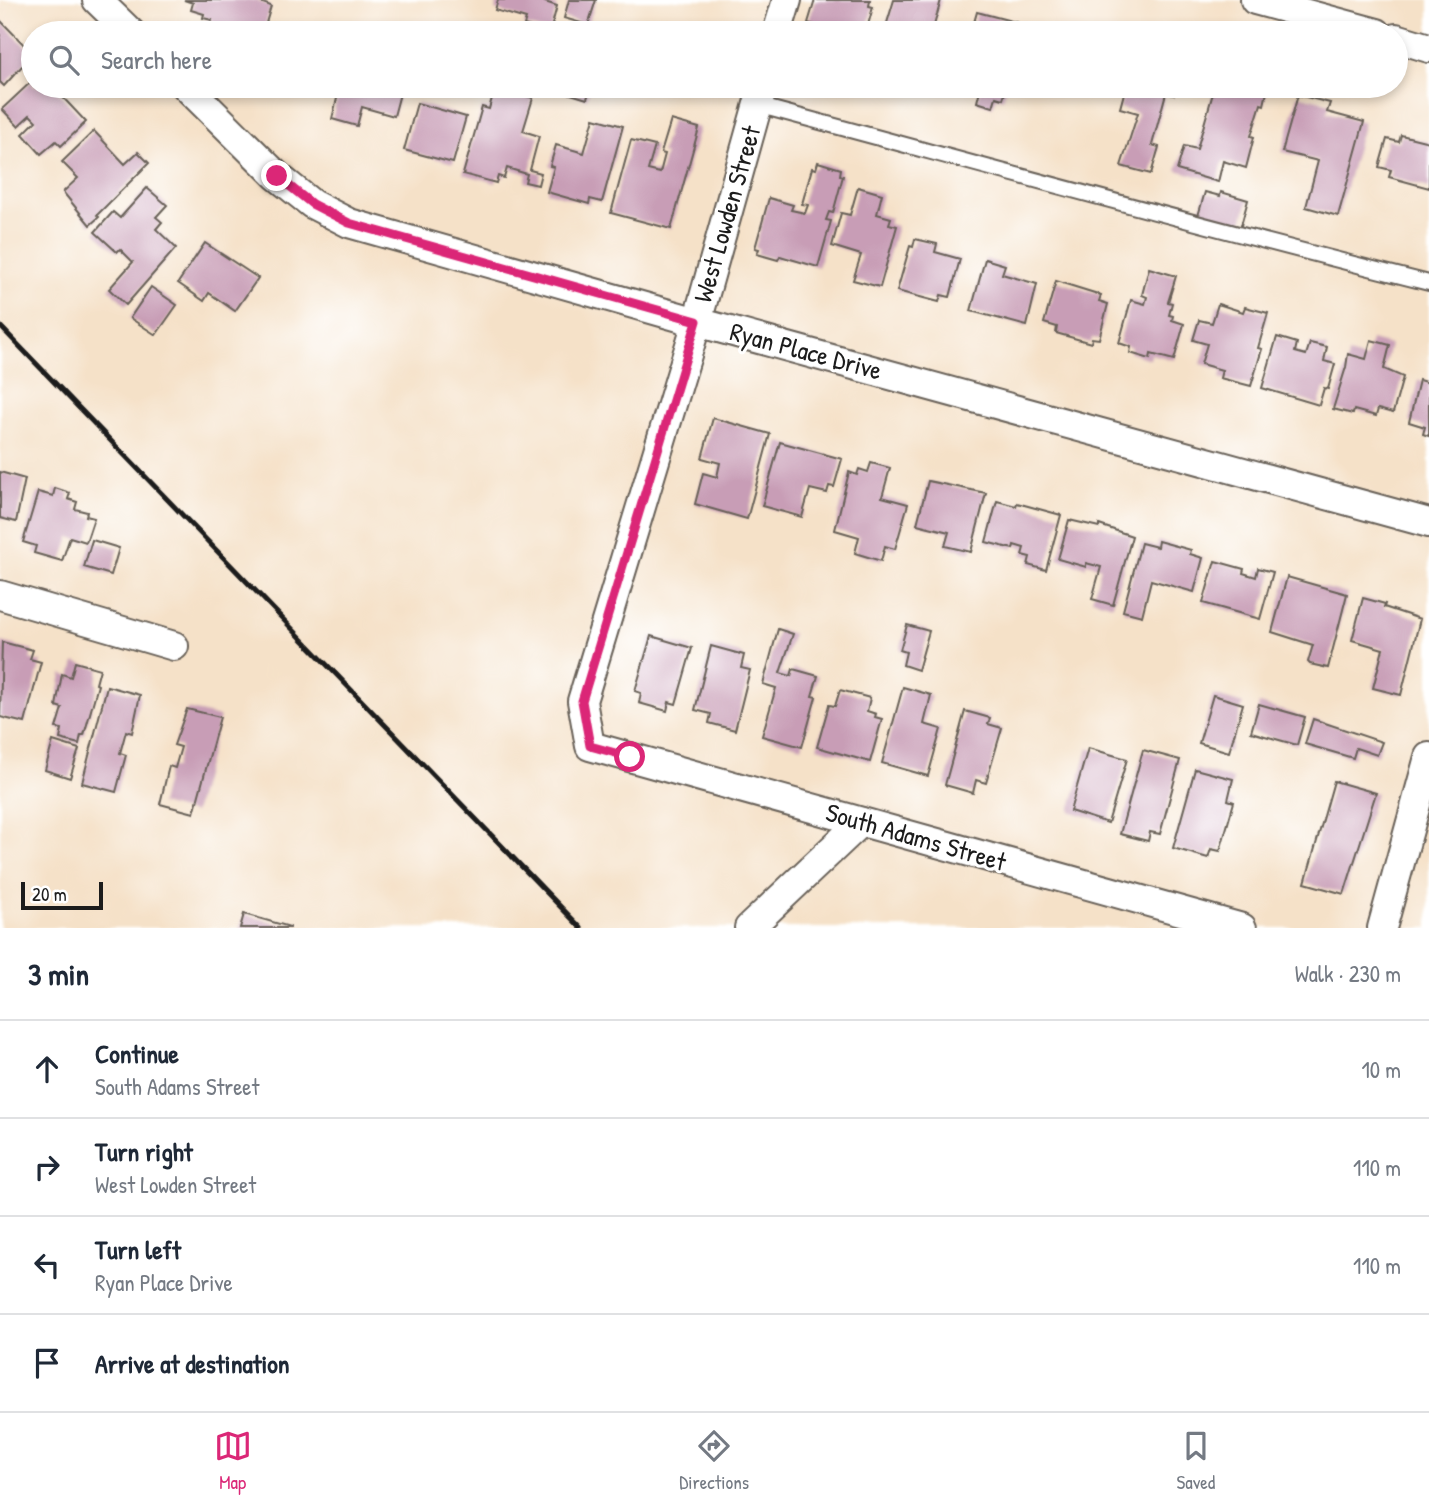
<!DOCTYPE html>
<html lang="en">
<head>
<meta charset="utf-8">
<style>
  :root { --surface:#fff; --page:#f2f2f3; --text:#1f2937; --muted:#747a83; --line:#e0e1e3; --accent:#db2777 }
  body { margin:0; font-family:"Patrick Hand",sans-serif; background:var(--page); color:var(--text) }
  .scale { position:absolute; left:21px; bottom:18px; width:82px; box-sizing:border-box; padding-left:7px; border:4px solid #1c1c1c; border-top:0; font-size:19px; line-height:24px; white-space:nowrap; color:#1c1c1c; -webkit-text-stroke:5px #fff; paint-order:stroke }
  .stop { position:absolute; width:21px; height:21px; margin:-16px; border:5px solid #db2777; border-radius:50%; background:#fff }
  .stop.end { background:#db2777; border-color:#fff; box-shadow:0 2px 7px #0008 }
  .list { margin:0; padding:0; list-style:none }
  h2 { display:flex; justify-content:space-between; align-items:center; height:91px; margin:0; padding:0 28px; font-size:30px }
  h2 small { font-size:23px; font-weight:400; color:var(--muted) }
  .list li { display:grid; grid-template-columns:46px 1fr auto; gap:21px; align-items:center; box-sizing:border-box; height:98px; padding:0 28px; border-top:2px solid var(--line) }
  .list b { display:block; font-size:26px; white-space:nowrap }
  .list p { margin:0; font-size:23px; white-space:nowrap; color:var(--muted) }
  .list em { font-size:23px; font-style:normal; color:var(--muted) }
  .icon { flex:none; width:38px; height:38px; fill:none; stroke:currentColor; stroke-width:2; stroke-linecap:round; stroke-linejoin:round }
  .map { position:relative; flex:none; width:1429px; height:928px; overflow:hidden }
  .search { position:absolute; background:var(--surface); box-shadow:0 4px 10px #0003; left:21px; right:21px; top:21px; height:77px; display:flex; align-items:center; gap:18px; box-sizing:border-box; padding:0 24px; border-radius:38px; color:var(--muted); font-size:26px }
  .sheet { height:483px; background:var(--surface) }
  nav { display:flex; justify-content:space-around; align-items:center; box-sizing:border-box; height:98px; border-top:2px solid var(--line); background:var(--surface); font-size:19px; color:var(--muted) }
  nav a { display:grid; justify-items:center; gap:4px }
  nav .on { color:var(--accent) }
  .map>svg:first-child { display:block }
  .building { fill:#c89db6 }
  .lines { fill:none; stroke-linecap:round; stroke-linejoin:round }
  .service-casing { stroke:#686158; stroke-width:18 }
  .minor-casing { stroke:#686158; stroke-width:32 }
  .service { stroke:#fff; stroke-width:14 }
  .minor { stroke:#fff; stroke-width:28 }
  .rail { stroke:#1c1c1c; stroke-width:5 }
  .route { stroke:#db2777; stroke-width:9 }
  .labels { text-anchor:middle; stroke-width:6; stroke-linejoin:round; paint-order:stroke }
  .street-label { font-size:26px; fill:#1c1c1c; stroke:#fff }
</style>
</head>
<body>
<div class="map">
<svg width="1429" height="928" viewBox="0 0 1429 928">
  <rect width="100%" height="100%" fill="#fff"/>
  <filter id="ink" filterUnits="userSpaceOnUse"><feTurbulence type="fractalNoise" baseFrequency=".0143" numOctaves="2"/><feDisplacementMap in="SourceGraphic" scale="14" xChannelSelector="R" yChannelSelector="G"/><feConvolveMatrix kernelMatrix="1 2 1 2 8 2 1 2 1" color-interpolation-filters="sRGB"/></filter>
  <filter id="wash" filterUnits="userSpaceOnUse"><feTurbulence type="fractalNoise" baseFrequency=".00686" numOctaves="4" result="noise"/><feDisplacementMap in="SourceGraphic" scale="28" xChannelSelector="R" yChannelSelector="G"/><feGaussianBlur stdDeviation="1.57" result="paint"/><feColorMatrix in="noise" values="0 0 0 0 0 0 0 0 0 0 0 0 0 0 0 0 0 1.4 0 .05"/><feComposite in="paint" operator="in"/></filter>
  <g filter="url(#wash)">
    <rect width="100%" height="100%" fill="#f5e1c8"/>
    <g id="blocks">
      <!-- building -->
      <g class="building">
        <polygon points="184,0 255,0 271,6 263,33 232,33 210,27 212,20 203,18 204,14 191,10 193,3"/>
        <polygon points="498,0 545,0 545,2 557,6 550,32 524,25 526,19 495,10"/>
        <polygon points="569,0 596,0 588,25 564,18"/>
        <polygon points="815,0 870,0 869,6 873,7 868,25 864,24 862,33 822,33 824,28 808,23"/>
        <polygon points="894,0 941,0 932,33 884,33"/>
        <polygon points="977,12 1023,24 1020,33 971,33"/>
        <polygon points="0,20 33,54 4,86 0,82"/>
        <polygon points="301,23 320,30 319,33 297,33"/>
        <polygon points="33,80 33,86 61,86 56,90 86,122 61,146 56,141 41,154 23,134 36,121 30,115 18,126 2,109"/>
        <polygon points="340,86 402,86 394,116 362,107 357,126 332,119"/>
        <polygon points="437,86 474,86 471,96"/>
        <polygon points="562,86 591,86 587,99 561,91"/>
        <polygon points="968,86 1007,86 1003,99 996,97 993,107 977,102 980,90"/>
        <polygon points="1126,86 1177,86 1174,95 1166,93 1152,145 1159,147 1151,174 1121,166 1138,113 1120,108"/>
        <polygon points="1215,86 1251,86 1267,92 1264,105 1261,104 1251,136 1254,137 1246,168 1223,161 1218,182 1177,170 1184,146 1197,149"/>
        <polygon points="495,87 533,98 523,131 539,136 530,170 541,173 538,185 525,182 527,174 507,168 504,178 498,176 496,183 463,174 482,107 489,109"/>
        <polygon points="1298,95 1330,103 1327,112 1364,122 1338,216 1306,207 1318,161 1282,152"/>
        <polygon points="417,103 466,117 453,163 404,150"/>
        <polygon points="594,118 623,126 602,202 590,199 589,204 547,192 554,167 550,166 556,145 584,153"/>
        <polygon points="671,120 699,128 671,229 611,213 631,140 655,146 648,170 660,173 665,154 661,153"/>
        <polygon points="94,131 125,164 138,152 149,163 97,215 99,217 90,225 63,192 78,178 62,162"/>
        <polygon points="1401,135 1429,142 1429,188 1389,177 1391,170 1379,167 1387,139 1399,142"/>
        <polygon points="818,162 841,169 840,175 843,176 833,213 829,212 826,220 831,221 818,267 780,256 778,260 757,254 759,249 755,248 769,198 793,205 791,210 805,213 808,205 802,204 812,168 816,169"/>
        <polygon points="858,187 882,194 877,214 891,218 889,224 897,226 880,287 853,280 861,255 832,246 841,213 850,215"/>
        <polygon points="147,188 167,205 156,217 162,222 156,229 176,248 126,305 109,289 133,262 120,249 117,252 95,232 113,212 120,218"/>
        <polygon points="1205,192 1220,196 1221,192 1248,200 1240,229 1198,216"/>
        <polygon points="915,239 937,244 935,252 960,259 950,297 941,295 939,302 897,291 910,246 913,247"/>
        <polygon points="205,243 258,278 235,311 209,293 204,301 178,283"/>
        <polygon points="985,259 1005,265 1002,274 1037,284 1027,326 971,311"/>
        <polygon points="1149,268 1176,276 1168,302 1172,303 1169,315 1173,316 1172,320 1184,324 1174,360 1151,354 1150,359 1130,353 1131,347 1119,343 1131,300 1145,304 1147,297 1142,295"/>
        <polygon points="1056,281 1101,295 1099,301 1108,304 1099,339 1092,338 1091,343 1056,333 1057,327 1044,323"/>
        <polygon points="151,287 177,305 156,335 130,318"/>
        <polygon points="1218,304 1243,312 1245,307 1268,313 1258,348 1262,349 1251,386 1220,378 1222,370 1201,364 1207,344 1193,340 1199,320 1212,323"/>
        <polygon points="1277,337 1297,343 1295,352 1306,355 1310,343 1327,347 1324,361 1335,364 1328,389 1324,388 1319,405 1262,388"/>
        <polygon points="1371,340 1390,345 1384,369 1403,377 1393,413 1378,409 1376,416 1354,410 1353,414 1333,409 1346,367 1348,354 1366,359"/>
        <polygon points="1419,380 1429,383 1429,436 1423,434 1425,427 1409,422"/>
        <polygon points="713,418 770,434 747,519 695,504 703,473 717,477 720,463 702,458"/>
        <polygon points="780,442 842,459 834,487 829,486 827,493 810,489 802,517 762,506"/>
        <polygon points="871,463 890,468 882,497 908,504 895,549 885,546 881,561 855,553 859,537 835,530 849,472 857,475 859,469 868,472"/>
        <polygon points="0,472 25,479 16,522 0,518"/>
        <polygon points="928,481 986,493 971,552 945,546 949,532 917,524"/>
        <polygon points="55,488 70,493 68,499 77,502 75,509 87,512 86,516 94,518 86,542 70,537 62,561 34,553 36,546 23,542 38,492 53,496"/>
        <polygon points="997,501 1016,506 1017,503 1061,515 1046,570 1028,565 1030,557 1022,555 1024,548 1014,545 1013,549 986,542"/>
        <polygon points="1069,520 1099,527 1099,525 1132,536 1113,605 1092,599 1101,567 1086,563 1086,567 1058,559"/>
        <polygon points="92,540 119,548 111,575 84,567"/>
        <polygon points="1158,541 1191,550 1190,554 1203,558 1194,592 1151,580 1142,616 1123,611 1141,543 1157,547"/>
        <polygon points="1215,561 1244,569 1243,573 1256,577 1258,568 1273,572 1260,619 1203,603"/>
        <polygon points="1287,577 1347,594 1328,668 1310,664 1308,662 1313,645 1272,632"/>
        <polygon points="1363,598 1385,604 1384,607 1420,619 1401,695 1373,688 1383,649 1352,640"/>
        <polygon points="907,625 929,631 918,670 903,665 906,652 900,650"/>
        <polygon points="778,629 793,634 780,673 791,676 793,669 818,676 812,696 816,697 802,747 762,736 776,688 763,684"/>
        <polygon points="651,636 692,648 676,704 669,702 667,711 639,703 641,693 635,691"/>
        <polygon points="2,642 33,650 30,659 41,662 25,723 0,717"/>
        <polygon points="711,646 744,655 741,668 750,670 735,730 709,723 711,714 695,710"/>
        <polygon points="75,662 100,669 96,684 98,685 84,735 81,735 79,744 60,739 62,729 56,728 62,708 56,706 62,674 71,677"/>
        <polygon points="107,686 140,695 132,733 126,731 120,753 126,755 116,792 82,783"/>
        <polygon points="903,687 931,695 924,724 941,729 928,776 882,763"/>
        <polygon points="840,690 870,698 867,711 876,714 875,717 882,719 870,762 817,747 829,705 835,706"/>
        <polygon points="1213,695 1243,704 1229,752 1199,743"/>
        <polygon points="1259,704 1305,717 1297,745 1251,732"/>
        <polygon points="187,709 220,717 194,813 160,804 169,766 175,768 181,747 174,745"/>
        <polygon points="965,711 990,718 988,724 1002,728 986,783 976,780 973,793 945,785"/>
        <polygon points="1313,719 1382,742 1377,755 1356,748 1353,758 1305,744"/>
        <polygon points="53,741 79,749 70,778 45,770"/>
        <polygon points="1088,748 1127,759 1108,823 1070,811"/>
        <polygon points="1143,750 1180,760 1160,834 1150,832 1148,841 1120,834"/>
        <polygon points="1195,769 1233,779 1228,800 1234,802 1220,851 1211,849 1208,858 1173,848"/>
        <polygon points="1334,781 1376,793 1344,894 1305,883"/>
        <polygon points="244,914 290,927 290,928 240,928"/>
      </g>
    </g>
  </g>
  <g filter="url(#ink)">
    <use href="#blocks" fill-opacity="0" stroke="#686158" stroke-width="2"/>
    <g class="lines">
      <!-- service casing -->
      <g class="service-casing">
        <path id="service" d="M 757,105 C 981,165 1204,227 1429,283"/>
      </g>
      <!-- minor casing -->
      <g class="minor-casing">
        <g id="minor">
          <polyline points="97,0 131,33"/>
          <polyline points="1255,0 1377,33"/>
          <polyline points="777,33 787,0"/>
          <polyline points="1396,38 1429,48"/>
          <polyline points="186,86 277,176 312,204 349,223 697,322 1429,523"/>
          <polyline points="763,86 697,322 582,701 590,746 1242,928"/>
          <polyline points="0,595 174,646"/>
          <polyline points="749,928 861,822"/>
          <polyline points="1382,928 1429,757"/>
        </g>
      </g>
      <!-- service -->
      <use href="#service" class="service"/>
      <!-- minor -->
      <use href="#minor" class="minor"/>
      <!-- rail -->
      <polyline class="rail" points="0,326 581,928"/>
    </g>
  </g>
  <g class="lines" filter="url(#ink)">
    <!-- route -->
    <polyline class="route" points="277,176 312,204 349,223 697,321 582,701 590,746 630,757"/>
  </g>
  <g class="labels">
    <!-- street labels -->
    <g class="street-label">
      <text transform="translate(727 214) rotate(-74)" y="9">West Lowden Street</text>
      <text transform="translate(806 351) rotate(15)" y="9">Ryan Place Drive</text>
      <text transform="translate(916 837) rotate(16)" y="9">South Adams Street</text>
    </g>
  </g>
</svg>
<div class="scale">20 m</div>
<div class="stop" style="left:630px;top:757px"></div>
<div class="stop end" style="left:277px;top:176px"></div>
<div class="search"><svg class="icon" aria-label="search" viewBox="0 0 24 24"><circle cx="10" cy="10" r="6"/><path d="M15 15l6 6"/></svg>Search here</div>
</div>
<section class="sheet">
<h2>3 min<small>Walk · 230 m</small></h2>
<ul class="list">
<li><svg class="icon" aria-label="ahead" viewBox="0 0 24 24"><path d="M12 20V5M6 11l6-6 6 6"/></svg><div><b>Continue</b><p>South Adams Street</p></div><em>10 m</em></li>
<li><svg class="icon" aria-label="right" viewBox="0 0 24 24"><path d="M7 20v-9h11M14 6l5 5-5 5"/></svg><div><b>Turn right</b><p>West Lowden Street</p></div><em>110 m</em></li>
<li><svg class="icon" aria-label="left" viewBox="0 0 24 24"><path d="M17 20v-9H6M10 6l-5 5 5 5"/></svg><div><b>Turn left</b><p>Ryan Place Drive</p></div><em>110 m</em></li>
<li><svg class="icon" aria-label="arrive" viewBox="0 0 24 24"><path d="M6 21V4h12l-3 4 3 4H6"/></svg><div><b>Arrive at destination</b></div></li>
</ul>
</section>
<nav>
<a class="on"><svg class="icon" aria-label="map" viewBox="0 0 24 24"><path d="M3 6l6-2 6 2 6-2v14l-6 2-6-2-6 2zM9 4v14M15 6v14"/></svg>Map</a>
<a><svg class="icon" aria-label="directions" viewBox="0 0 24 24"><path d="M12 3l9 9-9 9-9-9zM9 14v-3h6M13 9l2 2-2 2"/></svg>Directions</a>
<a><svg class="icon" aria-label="saved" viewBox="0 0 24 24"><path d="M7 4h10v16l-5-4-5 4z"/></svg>Saved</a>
</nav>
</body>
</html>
